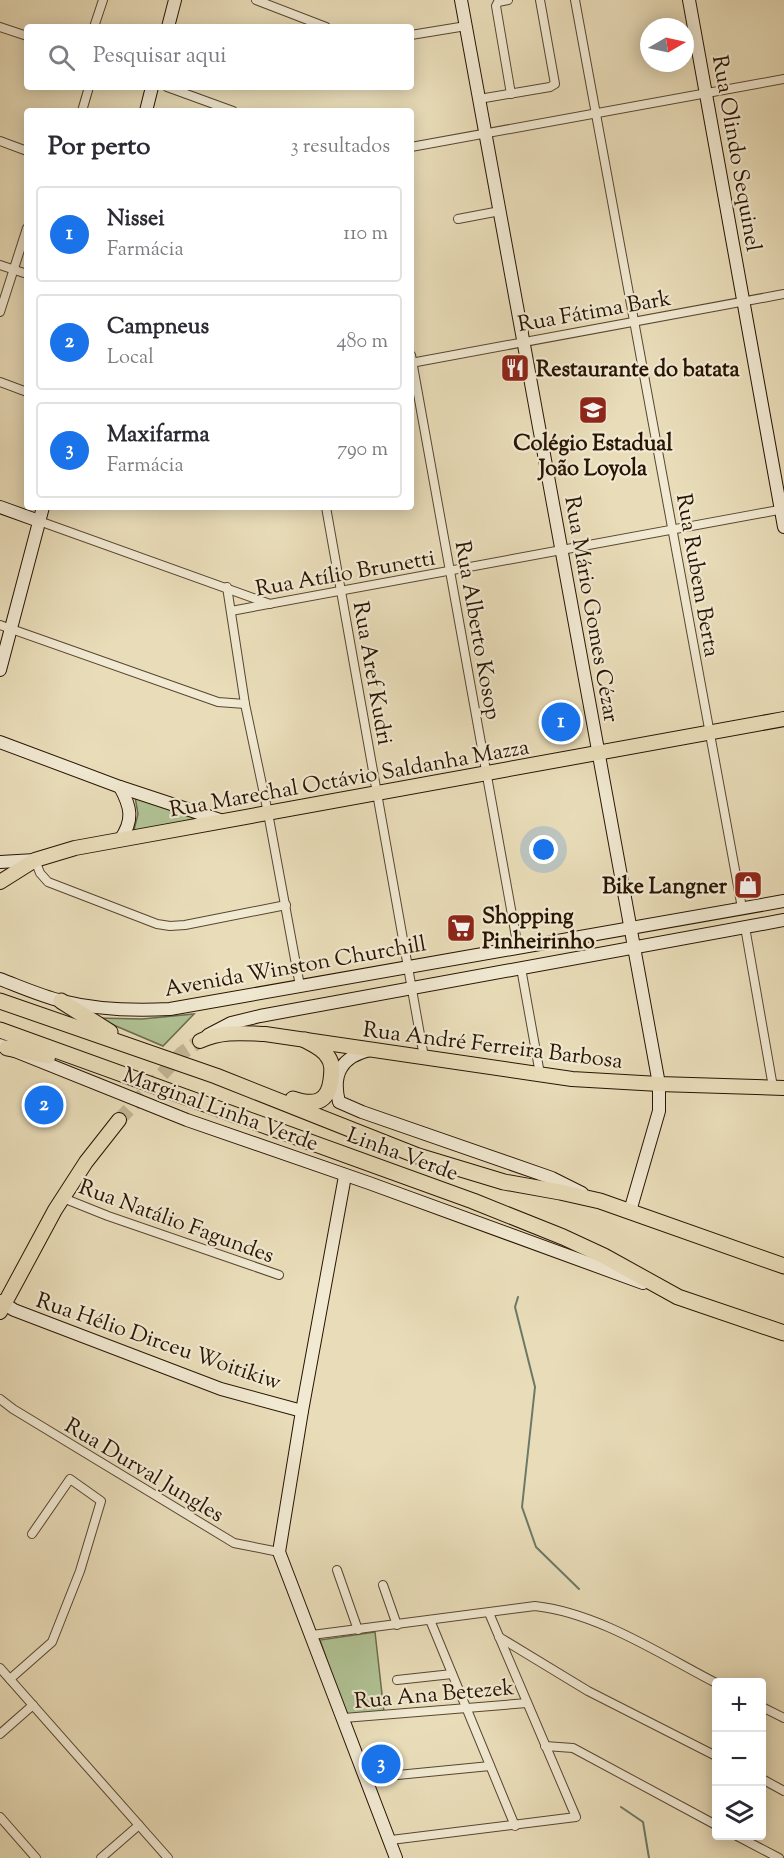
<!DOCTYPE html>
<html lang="pt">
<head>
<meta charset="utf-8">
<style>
  :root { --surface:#fff; --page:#f7f7f7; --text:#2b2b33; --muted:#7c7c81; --line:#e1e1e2; --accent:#1a73e8 }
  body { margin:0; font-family:"Sorts Mill Goudy",serif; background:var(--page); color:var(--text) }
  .controls { position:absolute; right:18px; bottom:18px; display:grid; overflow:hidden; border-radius:6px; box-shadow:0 3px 15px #0003 }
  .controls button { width:54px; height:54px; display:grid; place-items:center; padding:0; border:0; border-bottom:2px solid var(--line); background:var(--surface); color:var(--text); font:30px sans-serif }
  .compass { position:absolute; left:640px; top:18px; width:54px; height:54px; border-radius:50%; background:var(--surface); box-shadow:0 3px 15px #0003; rotate:81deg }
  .you { position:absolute; left:544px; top:850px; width:21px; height:21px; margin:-15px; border:4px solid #fff; border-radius:50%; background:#1a73e8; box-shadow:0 0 0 9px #1a73e833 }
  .badge { display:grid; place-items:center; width:39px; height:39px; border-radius:50%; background:var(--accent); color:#fff; font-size:20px; font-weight:700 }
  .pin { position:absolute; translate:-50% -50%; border:3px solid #fff; box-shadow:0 2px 6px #0006 }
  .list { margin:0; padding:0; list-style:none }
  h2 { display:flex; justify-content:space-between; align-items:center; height:78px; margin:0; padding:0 24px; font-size:26px }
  h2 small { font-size:20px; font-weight:400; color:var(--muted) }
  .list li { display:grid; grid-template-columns:39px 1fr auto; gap:18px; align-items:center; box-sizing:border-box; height:96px; margin:0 12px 12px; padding:0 12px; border:2px solid var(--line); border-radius:6px }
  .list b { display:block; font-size:22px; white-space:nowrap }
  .list p { margin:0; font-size:20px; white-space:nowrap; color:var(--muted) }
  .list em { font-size:20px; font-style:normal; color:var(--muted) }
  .icon { flex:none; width:33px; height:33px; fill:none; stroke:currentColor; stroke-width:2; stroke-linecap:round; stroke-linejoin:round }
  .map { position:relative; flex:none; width:784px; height:1858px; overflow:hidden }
  .search { position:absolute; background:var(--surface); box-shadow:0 3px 15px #0003; left:24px; top:24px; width:390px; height:66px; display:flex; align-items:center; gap:15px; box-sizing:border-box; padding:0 21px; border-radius:6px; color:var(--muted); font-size:22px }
  .panel { position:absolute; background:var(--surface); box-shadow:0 3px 15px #0003; left:24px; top:108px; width:390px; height:402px; border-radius:6px }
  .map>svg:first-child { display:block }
  .green { fill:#b0c294; stroke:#6c6b4c; stroke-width:1.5 }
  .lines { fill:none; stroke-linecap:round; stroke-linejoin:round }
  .stream { stroke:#6b7968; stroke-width:2 }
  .primary-tunnel { stroke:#c2b595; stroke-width:14; stroke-dasharray:14 7; stroke-linecap:butt }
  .street-casing { stroke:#584630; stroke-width:10 }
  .secondary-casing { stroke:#271403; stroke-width:14 }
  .primary-casing { stroke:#271403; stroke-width:16 }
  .highway-casing { stroke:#271403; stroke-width:17 }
  .street { stroke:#f1e9d2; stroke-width:8 }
  .secondary { stroke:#f1e9d2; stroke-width:12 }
  .primary { stroke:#e9ddb9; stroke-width:14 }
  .highway { stroke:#e9ddb9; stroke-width:15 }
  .labels { text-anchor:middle; stroke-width:4.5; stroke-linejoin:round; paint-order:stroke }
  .street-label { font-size:22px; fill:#271403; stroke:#f1e9d2 }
  .poi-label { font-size:22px; font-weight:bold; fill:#271403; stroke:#f1e9d2; text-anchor:start }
</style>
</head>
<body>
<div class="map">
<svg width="784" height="1858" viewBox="0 0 784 1858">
  <rect width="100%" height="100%" fill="#e9ddb9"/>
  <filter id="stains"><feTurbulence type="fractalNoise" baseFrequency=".00333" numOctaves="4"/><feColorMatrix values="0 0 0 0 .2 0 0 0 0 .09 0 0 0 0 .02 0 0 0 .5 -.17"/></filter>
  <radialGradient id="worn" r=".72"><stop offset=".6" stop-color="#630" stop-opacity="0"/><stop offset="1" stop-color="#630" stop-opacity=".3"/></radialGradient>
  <!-- green -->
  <g class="green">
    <polygon points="135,797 198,818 133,834 138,814"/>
    <polygon points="194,1014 163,1046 97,1018 142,1019"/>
    <polygon points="375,1632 384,1712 346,1716 320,1640"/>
  </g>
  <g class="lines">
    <!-- stream -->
    <g class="stream">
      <polyline points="518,1297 515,1307 535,1387 522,1507 536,1547 579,1589"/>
      <polyline points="621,1807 643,1822 649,1858"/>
    </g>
    <!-- primary-tunnel -->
    <polyline class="primary-tunnel" points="119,1120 182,1053 200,1041"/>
    <!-- street casing -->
    <g class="street-casing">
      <g id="street">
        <polyline points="256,0 326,27"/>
        <polyline points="508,0 498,2 496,6 511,94"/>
        <polyline points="575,0 742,908"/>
        <polyline points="0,27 27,36"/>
        <polyline points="94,27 103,0"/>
        <polyline points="411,35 466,26"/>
        <polyline points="167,87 233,111"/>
        <polyline points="479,99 550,87 555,84 540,0"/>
        <polyline points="82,111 89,87"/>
        <polyline points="0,141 27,151"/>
        <polyline points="411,147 784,79"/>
        <polyline points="458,219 500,211"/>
        <polyline points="0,265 27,274"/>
        <polyline points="0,312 27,228"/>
        <polyline points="411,355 518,948"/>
        <polyline points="411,363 784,294"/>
        <polyline points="0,382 27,392"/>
        <polyline points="326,507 424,1057"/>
        <polyline points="39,521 270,604"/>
        <polyline points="227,587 245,704 268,813 300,986"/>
        <polyline points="231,611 784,509"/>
        <polyline points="0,625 218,702 245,704"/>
        <polyline points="35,860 40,873 48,882 157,924 170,926 185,925 286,905"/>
        <polyline points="745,927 773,1087"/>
        <polyline points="521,968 540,1074"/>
        <polyline points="63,1198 108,1216 279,1275"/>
        <polyline points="0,1399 13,1409 234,1543 279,1552"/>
        <polyline points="337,1570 358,1630"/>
        <polyline points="383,1585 397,1625"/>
        <polyline points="430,1620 515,1826"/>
        <path d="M 312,1635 L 535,1606 C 598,1613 660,1654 716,1683"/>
        <polyline points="499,1637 588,1691 716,1756"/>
        <polyline points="0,1668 168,1858"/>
        <polyline points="10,1679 52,1642 80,1571 101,1501 70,1479 32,1534"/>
        <polyline points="397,1680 452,1674"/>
        <polyline points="762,1707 784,1718"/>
        <polyline points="344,1718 527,1703"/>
        <polyline points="0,1734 33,1705"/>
        <polyline points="545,1746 573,1748 716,1825"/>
        <polyline points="367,1778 490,1766"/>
        <polyline points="762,1779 784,1791"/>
        <polyline points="0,1817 36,1858"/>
        <polyline points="737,1836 779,1858"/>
        <polyline points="391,1840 576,1817 489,1613"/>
        <polyline points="101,1858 139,1825"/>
      </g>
    </g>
    <!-- secondary casing -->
    <g class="secondary-casing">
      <g id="secondary">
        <polyline points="461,0 659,1084 659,1111 630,1211"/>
        <polyline points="689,0 784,527"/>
        <polyline points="168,27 175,0"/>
        <polyline points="146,111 152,87"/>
        <polyline points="0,507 39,521"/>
        <polyline points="0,670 43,507"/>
        <polyline points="0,742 120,787 223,821"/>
        <path d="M 120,787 C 131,807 134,820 120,840"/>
        <polyline points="0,862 35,860"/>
        <path d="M 0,979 C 21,987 41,996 62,1001 C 98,1010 134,1011 170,1009 L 784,901"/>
        <polyline points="208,1035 231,1023 260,1016 784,920"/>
        <polyline points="0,1045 187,1120 369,1183 643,1283"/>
        <path d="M 370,1050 C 341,1057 332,1074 339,1102 L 362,1112 L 552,1178 L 582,1193"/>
        <polyline points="345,1176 302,1411 279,1552 396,1858"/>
        <polyline points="0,1301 14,1310 221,1389 302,1411"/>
      </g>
    </g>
    <!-- primary casing -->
    <g class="primary-casing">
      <g id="primary">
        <polyline points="0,882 35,860 75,848 784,719"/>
        <path d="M 200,1041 C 222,1031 241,1033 265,1034 L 572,1079 L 659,1084 L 784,1088"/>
        <polyline points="0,1312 55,1210 86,1162 119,1120"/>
      </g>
    </g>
    <!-- highway casing -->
    <g class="highway-casing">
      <g id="highway">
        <polyline points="0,1001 216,1076 418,1156 504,1182 560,1192 600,1201 784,1266"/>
        <polyline points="61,1001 110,1032"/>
        <polyline points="0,1030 473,1201 563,1237 604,1256 678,1297 784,1333"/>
        <polyline points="7,1048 48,1056"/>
        <path d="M 293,1099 C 314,1106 328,1103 331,1080 C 332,1071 333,1064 328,1057 C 323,1048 314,1045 305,1040"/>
      </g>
    </g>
    <!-- street -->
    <use href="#street" class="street"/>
    <!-- secondary -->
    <use href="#secondary" class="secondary"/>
    <!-- primary -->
    <use href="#primary" class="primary"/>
    <!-- highway -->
    <use href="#highway" class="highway"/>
  </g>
  <!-- icons -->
  <defs>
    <g id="restaurant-square" transform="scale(1.5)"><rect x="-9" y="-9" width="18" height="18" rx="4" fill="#8f2418" stroke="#f1e9d2"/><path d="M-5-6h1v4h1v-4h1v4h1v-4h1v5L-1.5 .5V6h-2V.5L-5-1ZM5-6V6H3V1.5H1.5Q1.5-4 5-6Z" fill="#fff"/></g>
    <g id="school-square" transform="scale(1.5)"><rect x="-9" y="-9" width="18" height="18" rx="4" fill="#8f2418" stroke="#f1e9d2"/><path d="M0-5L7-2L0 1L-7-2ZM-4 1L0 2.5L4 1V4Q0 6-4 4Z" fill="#fff"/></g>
    <g id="shop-square" transform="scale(1.5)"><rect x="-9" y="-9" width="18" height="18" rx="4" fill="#8f2418" stroke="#f1e9d2"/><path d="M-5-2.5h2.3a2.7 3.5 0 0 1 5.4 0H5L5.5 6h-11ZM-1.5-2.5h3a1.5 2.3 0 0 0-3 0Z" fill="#fff"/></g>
    <g id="supermarket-square" transform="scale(1.5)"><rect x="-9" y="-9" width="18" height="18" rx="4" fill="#8f2418" stroke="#f1e9d2"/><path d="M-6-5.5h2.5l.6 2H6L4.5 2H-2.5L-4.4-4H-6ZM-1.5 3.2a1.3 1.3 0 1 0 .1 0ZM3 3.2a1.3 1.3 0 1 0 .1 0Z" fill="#fff"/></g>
  </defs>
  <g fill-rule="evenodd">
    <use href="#restaurant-square" x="515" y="368"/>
    <use href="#school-square" x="593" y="410"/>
    <use href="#shop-square" x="748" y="885"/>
    <use href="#supermarket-square" x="461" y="928"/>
  </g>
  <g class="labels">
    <!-- street labels -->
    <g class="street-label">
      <text transform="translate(738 153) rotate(80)" y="8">Rua Olindo Sequinel</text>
      <text transform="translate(594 310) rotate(-10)" y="8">Rua Fátima Bark</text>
      <text transform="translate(345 572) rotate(-10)" y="8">Rua Atílio Brunetti</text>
      <text transform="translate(699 575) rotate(80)" y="8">Rua Rubem Berta</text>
      <text transform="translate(593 609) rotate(80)" y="8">Rua Mário Gomes Cézar</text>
      <text transform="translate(479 630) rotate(80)" y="8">Rua Alberto Kosop</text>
      <text transform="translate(374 673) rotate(80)" y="8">Rua Aref Kudri</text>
      <text transform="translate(349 777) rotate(-10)" y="8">Rua Marechal Octávio Saldanha Mazza</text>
      <text transform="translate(295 965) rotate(-10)" y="8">Avenida Winston Churchill</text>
      <text transform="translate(493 1044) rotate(7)" y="8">Rua André Ferreira Barbosa</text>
      <text transform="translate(221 1108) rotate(20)" y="8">Marginal Linha Verde</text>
      <text transform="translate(403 1153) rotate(20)" y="8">Linha Verde</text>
      <text transform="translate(177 1220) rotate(20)" y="8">Rua Natálio Fagundes</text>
      <text transform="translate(159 1340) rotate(19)" y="8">Rua Hélio Dirceu Woitikiw</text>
      <text transform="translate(145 1469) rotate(31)" y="8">Rua Durval Jungles</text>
      <text transform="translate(434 1693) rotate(-5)" y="8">Rua Ana Betezek</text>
    </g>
    <!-- poi labels -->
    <g class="poi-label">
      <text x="536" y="376">Restaurante do batata</text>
      <text x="593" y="450" text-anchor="middle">Colégio Estadual<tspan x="593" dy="25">João Loyola</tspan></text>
      <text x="727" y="893" text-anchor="end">Bike Langner</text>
      <text x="482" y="923">Shopping<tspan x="482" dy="25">Pinheirinho</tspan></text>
    </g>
  </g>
  <rect width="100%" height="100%" filter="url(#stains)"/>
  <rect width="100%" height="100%" fill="url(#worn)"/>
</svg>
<div class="controls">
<button>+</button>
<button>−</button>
<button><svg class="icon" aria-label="layers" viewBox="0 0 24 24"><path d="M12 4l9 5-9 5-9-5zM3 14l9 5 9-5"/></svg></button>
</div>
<svg class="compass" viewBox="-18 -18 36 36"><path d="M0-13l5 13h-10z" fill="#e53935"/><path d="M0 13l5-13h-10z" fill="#7c7c81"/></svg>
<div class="you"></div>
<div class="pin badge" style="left:561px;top:722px">1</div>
<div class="pin badge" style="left:44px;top:1105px">2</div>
<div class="pin badge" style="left:381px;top:1764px">3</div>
<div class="search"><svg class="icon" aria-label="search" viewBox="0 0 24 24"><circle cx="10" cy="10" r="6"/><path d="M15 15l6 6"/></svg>Pesquisar aqui</div>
<section class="panel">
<h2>Por perto<small>3 resultados</small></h2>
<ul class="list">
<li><span class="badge">1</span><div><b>Nissei</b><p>Farmácia</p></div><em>110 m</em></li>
<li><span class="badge">2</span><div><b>Campneus</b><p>Local</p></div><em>480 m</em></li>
<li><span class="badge">3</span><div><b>Maxifarma</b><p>Farmácia</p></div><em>790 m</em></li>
</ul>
</section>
</div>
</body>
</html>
